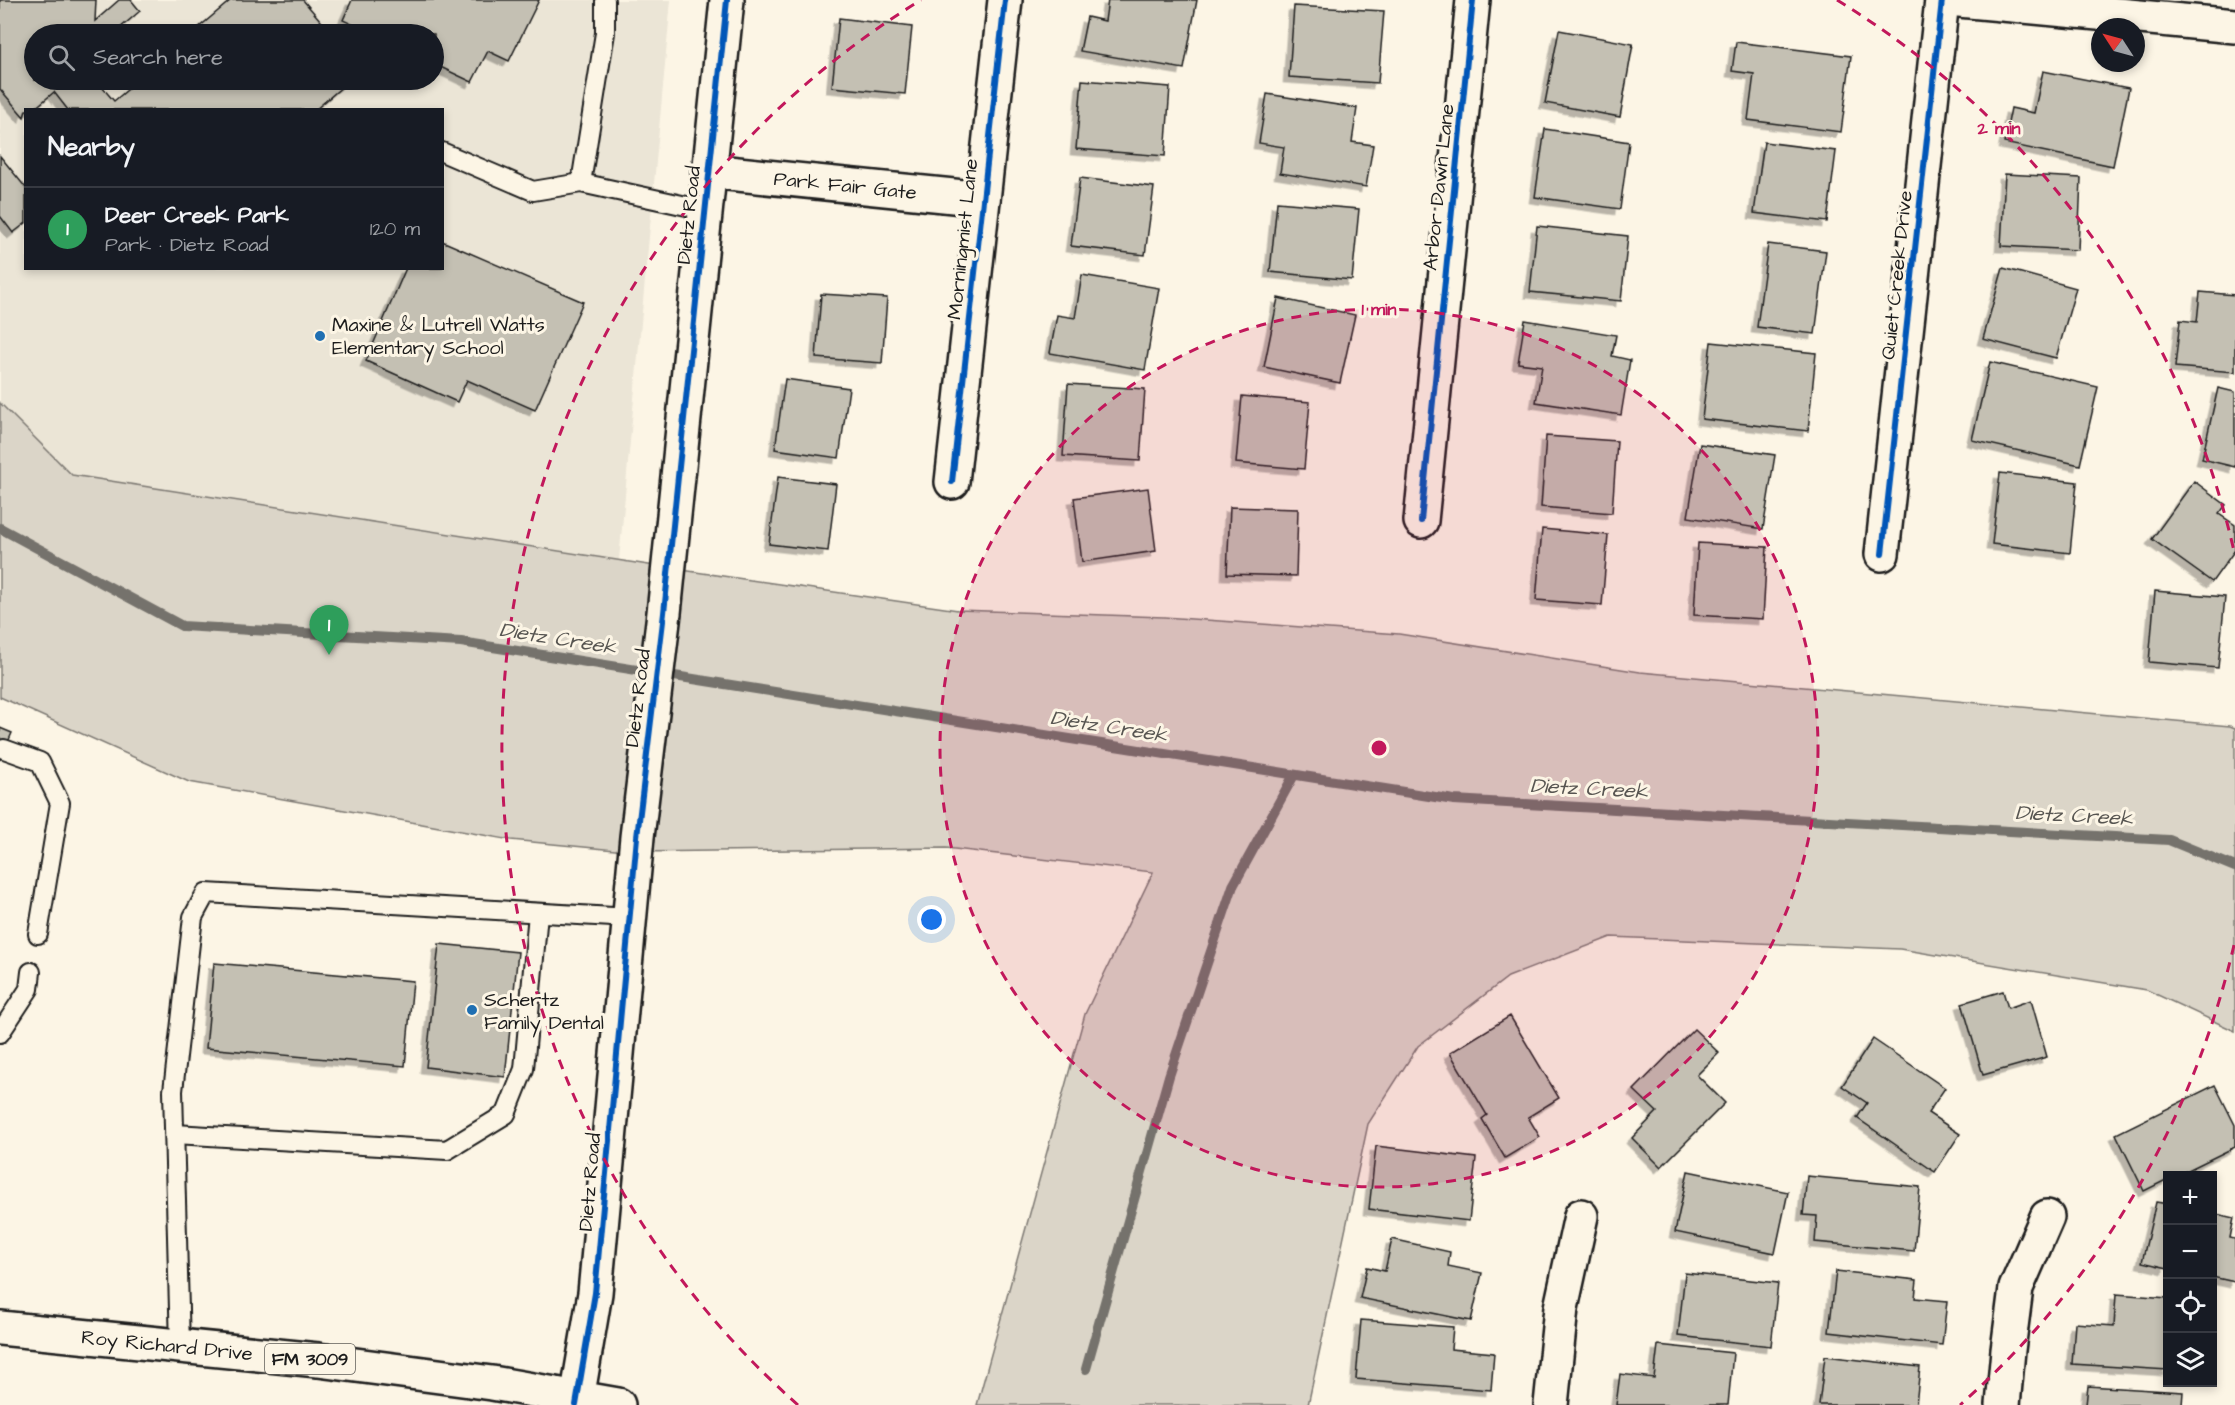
<!DOCTYPE html>
<html lang="en">
<head>
<meta charset="utf-8">
<style>
  :root { --surface:#171b24; --page:#20242c; --text:#f1f3f6; --muted:#9ea1a6; --line:#363941; --accent:#1f6fb2 }
  body { margin:0; font-family:"Architects Daughter",sans-serif; background:var(--page); color:var(--text) }
  .controls { position:absolute; right:18px; bottom:18px; display:grid; overflow:hidden; border-radius:0px; box-shadow:0 3px 9px #0003 }
  .controls button { width:54px; height:54px; display:grid; place-items:center; padding:0; border:0; border-bottom:2px solid var(--line); background:var(--surface); color:var(--text); font:30px sans-serif }
  .compass { position:absolute; left:2091px; top:18px; width:54px; height:54px; border-radius:50%; background:var(--surface); box-shadow:0 3px 9px #0003; rotate:306deg }
  .you { position:absolute; left:932px; top:920px; width:21px; height:21px; margin:-15px; border:4px solid #fff; border-radius:50%; background:#1a73e8; box-shadow:0 0 0 9px #1a73e833 }
  .badge { display:grid; place-items:center; width:39px; height:39px; border-radius:50%; background:var(--accent); color:#fff; font-size:20px; font-weight:700 }
  .pin { position:absolute; translate:-50% -50px; filter:drop-shadow(0 2px 3px #0008) }
  .pin::after { content:''; position:absolute; top:32px; width:21px; height:18px; background:inherit; clip-path:polygon(0 0,100% 0,50% 100%) }
  .list { margin:0; padding:0; list-style:none }
  h2 { display:flex; justify-content:space-between; align-items:center; height:78px; margin:0; padding:0 24px; font-size:26px }
  h2 small { font-size:20px; font-weight:400; color:var(--muted) }
  .list li { display:grid; grid-template-columns:39px 1fr auto; gap:18px; align-items:center; box-sizing:border-box; height:84px; padding:0 24px; border-top:2px solid var(--line) }
  .list b { display:block; font-size:22px; white-space:nowrap }
  .list p { margin:0; font-size:20px; white-space:nowrap; color:var(--muted) }
  .list em { font-size:20px; font-style:normal; color:var(--muted) }
  .icon { flex:none; width:33px; height:33px; fill:none; stroke:currentColor; stroke-width:2; stroke-linecap:round; stroke-linejoin:round }
  .map { position:relative; flex:none; width:2235px; height:1405px; overflow:hidden }
  .search { position:absolute; background:var(--surface); box-shadow:0 3px 9px #0003; left:24px; top:24px; width:420px; height:66px; display:flex; align-items:center; gap:15px; box-sizing:border-box; padding:0 21px; border-radius:33px; color:var(--muted); font-size:22px }
  .panel { position:absolute; background:var(--surface); box-shadow:0 3px 9px #0003; left:24px; top:108px; width:420px; height:162px; border-radius:0px }
  .map>svg:first-child { display:block }
  .built { fill:#ebe5d6; fill-rule:evenodd }
  .green { fill:#dbd5c8; stroke:#7c7872; stroke-width:1.5 }
  .lines { fill:none; stroke-linecap:round; stroke-linejoin:round }
  .stream { stroke:#75726c; stroke-width:10 }
  .building { fill:#c4c0b3; stroke:#1c1c1c; stroke-width:1.5; filter:url(#shadow) }
  .lane-casing { stroke:#1c1c1c; stroke-width:22 }
  .street-casing { stroke:#1c1c1c; stroke-width:38 }
  .secondary-casing { stroke:#1c1c1c; stroke-width:38 }
  .primary-casing { stroke:#1c1c1c; stroke-width:38 }
  .lane { stroke:#fcf5e5; stroke-width:18 }
  .street { stroke:#fcf5e5; stroke-width:33 }
  .secondary { stroke:#fcf5e5; stroke-width:33 }
  .primary { stroke:#fcf5e5; stroke-width:33 }
  .cycleway-casing { stroke:#fcf5e5; stroke-width:10 }
  .cycleway { stroke:#0057b8; stroke-width:6 }
  .ring { fill:none; stroke:#c2185b; stroke-width:3; stroke-dasharray:10 8 }
  .poi-dot { fill:#1f6fb2; stroke:#fcf5e5; stroke-width:2 }
  .labels { text-anchor:middle; stroke-width:6; stroke-linejoin:round; paint-order:stroke }
  .shield { fill:#fcf5e5; stroke:#5f5d58; stroke-width:1.5 }
  .shield-label { font-size:18px; font-weight:bold; fill:#1c1c1c }
  .street-label { font-size:20px; fill:#1c1c1c; stroke:#fcf5e5 }
  .poi-label { font-size:20px; fill:#1c1c1c; stroke:#fcf5e5; text-anchor:start }
  .water-label { font-size:21px; font-style:italic; fill:#575551; stroke:#fcf5e5 }
  .centre { fill:#c2185b; stroke:#fcf5e5; stroke-width:3 }
  .ring-label { font-size:18px; text-anchor:middle; font-weight:bold; fill:#c2185b; stroke:#fcf5e5; stroke-width:6; stroke-linejoin:round; paint-order:stroke }
</style>
</head>
<body>
<div class="map">
<svg width="2235" height="1405" viewBox="0 0 2235 1405">
  <defs>
    <filter id="shadow"><feDropShadow dx="-5.5" dy="5.5" stdDeviation="0" flood-color="#0004"/></filter>
  </defs>
  <rect width="100%" height="100%" fill="#fcf5e5"/>
  <filter id="ink" filterUnits="userSpaceOnUse"><feTurbulence type="fractalNoise" baseFrequency=".0167" numOctaves="2"/><feDisplacementMap in="SourceGraphic" scale="12" xChannelSelector="R" yChannelSelector="G"/><feConvolveMatrix kernelMatrix="1 2 1 2 8 2 1 2 1" color-interpolation-filters="sRGB"/></filter>
  <g filter="url(#ink)">
    <!-- built -->
    <path class="built" d="M 0,0 L 671,0 L 619,560 L 72,475 L 0,403 ZM 34,34 L 434,34 L 434,80 L 34,80 ZM 26,110 L 442,110 L 442,268 L 26,268 Z"/>
    <!-- green -->
    <polygon class="green" points="0,403 72,475 668,568 958,610 1164,617 1399,634 1640,672 2230,726 2235,728 2235,1031 2147,990 1900,949 1611,937 1508,977 1418,1046 1368,1124 1308,1405 977,1405 1085,1014 1153,872 946,848 636,852 511,840 189,782 0,697"/>
    <g class="lines">
      <!-- stream -->
      <g class="stream">
        <polyline points="0,528 182,626 461,642 1454,800 2169,840 2235,867"/>
        <polyline points="1086,1369 1169,1076 1233,886 1294,775"/>
      </g>
    </g>
    <!-- building -->
    <g class="building">
      <polygon points="0,0 96,0 95,21 119,0 131,0 140,11 113,34 34,34 34,80 96,80 114,101 139,80 350,80 315,110 68,110 54,92 33,110 26,110 24,117 0,89"/>
      <polygon points="231,0 303,0 332,34 191,34"/>
      <polygon points="352,0 539,0 509,61 488,51 472,82 434,64 434,34 373,34 343,20"/>
      <polygon points="1108,0 1197,0 1184,69 1080,51 1087,17 1105,21"/>
      <polygon points="1294,6 1384,11 1378,83 1289,77"/>
      <polygon points="839,18 912,27 905,94 832,87"/>
      <polygon points="1559,30 1633,44 1620,117 1545,103"/>
      <polygon points="1736,42 1851,56 1841,132 1748,120 1754,74 1732,71"/>
      <polygon points="2043,71 2129,88 2113,166 2004,143 2011,108 2034,113"/>
      <polygon points="1082,80 1170,87 1165,156 1076,149"/>
      <polygon points="1267,94 1357,108 1352,142 1373,145 1366,187 1280,173 1284,147 1259,143"/>
      <polygon points="1545,129 1629,142 1620,209 1535,197"/>
      <polygon points="1764,142 1836,151 1827,222 1754,213"/>
      <polygon points="0,156 26,188 26,223 13,233 0,216"/>
      <polygon points="2005,174 2081,178 2078,250 2001,246"/>
      <polygon points="1080,178 1154,187 1145,255 1071,246"/>
      <polygon points="1277,202 1359,209 1352,280 1270,272"/>
      <polygon points="1537,226 1628,236 1621,301 1530,292"/>
      <polygon points="442,241 583,302 535,410 467,380 457,402 366,361 406,268 442,268"/>
      <polygon points="1768,244 1826,251 1815,334 1757,327"/>
      <polygon points="2003,268 2076,288 2056,358 1983,339"/>
      <polygon points="1082,275 1159,288 1145,370 1050,353 1057,315 1075,318"/>
      <polygon points="2200,292 2235,295 2235,372 2175,367 2180,320 2197,322"/>
      <polygon points="821,294 887,298 882,363 816,358"/>
      <polygon points="1278,298 1355,315 1340,383 1264,367"/>
      <polygon points="1525,320 1616,335 1612,356 1630,360 1621,415 1536,402 1542,366 1518,363"/>
      <polygon points="1711,342 1816,353 1808,431 1702,419"/>
      <polygon points="1990,362 2098,387 2080,465 1972,440"/>
      <polygon points="785,379 849,388 839,458 775,449"/>
      <polygon points="1068,384 1145,389 1140,461 1063,456"/>
      <polygon points="2218,388 2235,392 2235,467 2202,459"/>
      <polygon points="1242,396 1310,402 1304,469 1236,463"/>
      <polygon points="1546,436 1617,441 1612,513 1541,507"/>
      <polygon points="1700,444 1775,455 1763,529 1688,517"/>
      <polygon points="2000,473 2077,482 2070,553 1992,544"/>
      <polygon points="778,477 836,484 828,551 769,544"/>
      <polygon points="2194,481 2226,505 2219,514 2235,525 2235,550 2212,582 2152,539"/>
      <polygon points="1148,488 1156,551 1082,562 1074,498"/>
      <polygon points="1230,507 1298,509 1296,576 1227,574"/>
      <polygon points="1542,529 1608,535 1602,605 1536,600"/>
      <polygon points="1698,543 1767,547 1763,619 1694,615"/>
      <polygon points="2155,591 2225,597 2218,668 2149,662"/>
      <polygon points="0,728 12,733 0,760"/>
      <polygon points="439,944 518,952 505,1077 426,1067"/>
      <polygon points="214,963 413,981 405,1066 206,1048"/>
      <polygon points="2003,991 2008,1008 2031,1000 2047,1057 1983,1075 1962,1003"/>
      <polygon points="1510,1016 1559,1098 1528,1117 1540,1137 1505,1158 1482,1119 1487,1115 1450,1053"/>
      <polygon points="1694,1029 1719,1053 1697,1075 1725,1103 1661,1167 1632,1138 1657,1112 1634,1090"/>
      <polygon points="1873,1039 1945,1088 1928,1113 1960,1134 1935,1172 1857,1118 1867,1103 1842,1086"/>
      <polygon points="2215,1085 2235,1125 2235,1147 2176,1176 2168,1176 2168,1179 2144,1191 2116,1134"/>
      <polygon points="1376,1146 1476,1158 1469,1221 1369,1209"/>
      <polygon points="1688,1171 1788,1192 1775,1253 1675,1232"/>
      <polygon points="1807,1176 1920,1187 1914,1251 1815,1242 1817,1216 1803,1215"/>
      <polygon points="2156,1202 2168,1204 2168,1268 2142,1262"/>
      <polygon points="2212,1213 2234,1218 2230,1238 2235,1239 2235,1282 2212,1277"/>
      <polygon points="1392,1239 1450,1252 1448,1266 1482,1273 1471,1321 1360,1298 1367,1267 1385,1271"/>
      <polygon points="1836,1271 1917,1280 1915,1298 1947,1301 1942,1345 1829,1332"/>
      <polygon points="1685,1273 1778,1283 1771,1346 1678,1336"/>
      <polygon points="2116,1294 2168,1298 2168,1370 2072,1364 2075,1323 2114,1326"/>
      <polygon points="1361,1320 1453,1327 1451,1349 1494,1353 1491,1390 1356,1379"/>
      <polygon points="1658,1345 1733,1353 1728,1405 1616,1405 1620,1374 1654,1378"/>
      <polygon points="1825,1356 1920,1367 1916,1405 1819,1405"/>
      <polygon points="2088,1386 2183,1392 2182,1405 2086,1405"/>
    </g>
    <g class="lines">
      <!-- lane casing -->
      <g class="lane-casing">
        <g id="lane">
          <polyline points="442,152 533,191 581,183 605,33 605,0"/>
          <polyline points="581,183 705,210"/>
          <polyline points="4,749 40,762 60,803 38,934"/>
          <polyline points="0,1033 29,989 31,972"/>
          <polyline points="175,1134 447,1150 506,1114 524,1069 538,913"/>
          <polyline points="180,1346 173,1091 193,917 206,893 630,918"/>
        </g>
      </g>
      <!-- street casing -->
      <g class="street-casing">
        <g id="street">
          <polyline points="1959,0 2235,26"/>
          <path id="s1" d="M 708,171 L 983,199"/>
          <polyline points="952,482 1005,0"/>
          <polyline points="1421,521 1473,0"/>
          <polyline points="1882,554 1942,0"/>
          <polyline points="1551,1405 1561,1308 1581,1216"/>
          <polyline points="2003,1405 2008,1350 2016,1288 2047,1217"/>
        </g>
      </g>
      <!-- secondary casing -->
      <g class="secondary-casing">
        <polyline id="secondary" points="576,1405 595,1293 637,837 664,613 727,0"/>
      </g>
      <!-- primary casing -->
      <g class="primary-casing">
        <g id="primary">
          <path id="s2" d="M 0,1328 L 318,1360 L 492,1383 L 618,1405"/>
        </g>
      </g>
      <!-- lane -->
      <use href="#lane" class="lane"/>
      <!-- street -->
      <use href="#street" class="street"/>
      <!-- secondary -->
      <use href="#secondary" class="secondary"/>
      <!-- primary -->
      <use href="#primary" class="primary"/>
      <!-- cycleway casing -->
      <g class="cycleway-casing">
        <g id="cycleway">
          <polyline points="952,482 1005,0"/>
          <polyline points="1421,521 1473,0"/>
          <polyline points="1882,554 1942,0"/>
          <polyline points="576,1405 595,1293 637,837 664,613 727,0"/>
        </g>
      </g>
      <!-- cycleway -->
      <use href="#cycleway" class="cycleway"/>
    </g>
  </g>
  <!-- distance rings -->
  <circle cx="1379" cy="748" r="439" fill="#c2185b" fill-opacity=".12"/>
  <g class="ring">
    <circle cx="1379" cy="748" r="439"/>
    <path d="M2234 945A877 877 0 0 1 1960 1405M798 1405A877 877 0 0 1 921 0M1837 0A877 877 0 0 1 2234 551"/>
  </g>
  <!-- markers -->
  <g class="poi-dot">
    <circle cx="320" cy="336" r="6"/>
    <circle cx="472" cy="1010" r="6"/>
  </g>
  <g class="labels">
    <!-- shield labels -->
    <rect class="shield" x="265" y="1344" width="90" height="30" rx="4.5"/>
    <g class="shield-label">
      <text x="310" y="1365">FM 3009</text>
    </g>
    <!-- street labels -->
    <g class="street-label">
      <text dy="7" stroke="none"><textPath href="#s1" startOffset="138">Park Fair Gate</textPath></text>
      <text transform="translate(1438 187) rotate(-84)" y="7">Arbor Dawn Lane</text>
      <text transform="translate(688 215) rotate(-84)" y="7">Dietz Road</text>
      <text transform="translate(962 239) rotate(-84)" y="7">Morningmist Lane</text>
      <text transform="translate(1896 275) rotate(-84)" y="7">Quiet Creek Drive</text>
      <text transform="translate(637 698) rotate(-83)" y="7">Dietz Road</text>
      <text transform="translate(589 1182) rotate(-85)" y="7">Dietz Road</text>
      <text dy="7" stroke="none"><textPath href="#s2" startOffset="168">Roy Richard Drive</textPath></text>
    </g>
    <!-- poi labels -->
    <g class="poi-label">
      <text x="332" y="331">Maxine &amp; Lutrell Watts<tspan x="332" dy="23">Elementary School</tspan></text>
      <text x="484" y="1006">Schertz<tspan x="484" dy="23">Family Dental</tspan></text>
    </g>
    <!-- water labels -->
    <g class="water-label">
      <text transform="translate(558 638) rotate(9)" y="7">Dietz Creek</text>
      <text transform="translate(1109 726) rotate(9)" y="7">Dietz Creek</text>
      <text transform="translate(1589 788) rotate(3)" y="7">Dietz Creek</text>
      <text transform="translate(2074 815) rotate(3)" y="7">Dietz Creek</text>
    </g>
  </g>
  <circle cx="1379" cy="748" r="9" class="centre"/>
  <g class="ring-label">
    <text x="1999" y="134">2 min</text>
    <text x="1379" y="315">1 min</text>
  </g>
</svg>
<div class="controls">
<button>+</button>
<button>−</button>
<button><svg class="icon" aria-label="locate" viewBox="0 0 24 24"><circle cx="12" cy="12" r="6"/><path d="M12 2v4M12 18v4M2 12h4M18 12h4"/></svg></button>
<button><svg class="icon" aria-label="layers" viewBox="0 0 24 24"><path d="M12 4l9 5-9 5-9-5zM3 14l9 5 9-5"/></svg></button>
</div>
<svg class="compass" viewBox="-18 -18 36 36"><path d="M0-13l5 13h-10z" fill="#e53935"/><path d="M0 13l5-13h-10z" fill="#9ea1a6"/></svg>
<div class="you"></div>
<div class="pin badge" style="left:329px;top:655px;background:#2e9e5b">1</div>
<div class="search"><svg class="icon" aria-label="search" viewBox="0 0 24 24"><circle cx="10" cy="10" r="6"/><path d="M15 15l6 6"/></svg>Search here</div>
<section class="panel">
<h2>Nearby<small></small></h2>
<ul class="list">
<li><span class="badge" style="background:#2e9e5b">1</span><div><b>Deer Creek Park</b><p>Park · Dietz Road</p></div><em>120 m</em></li>
</ul>
</section>
</div>
</body>
</html>
